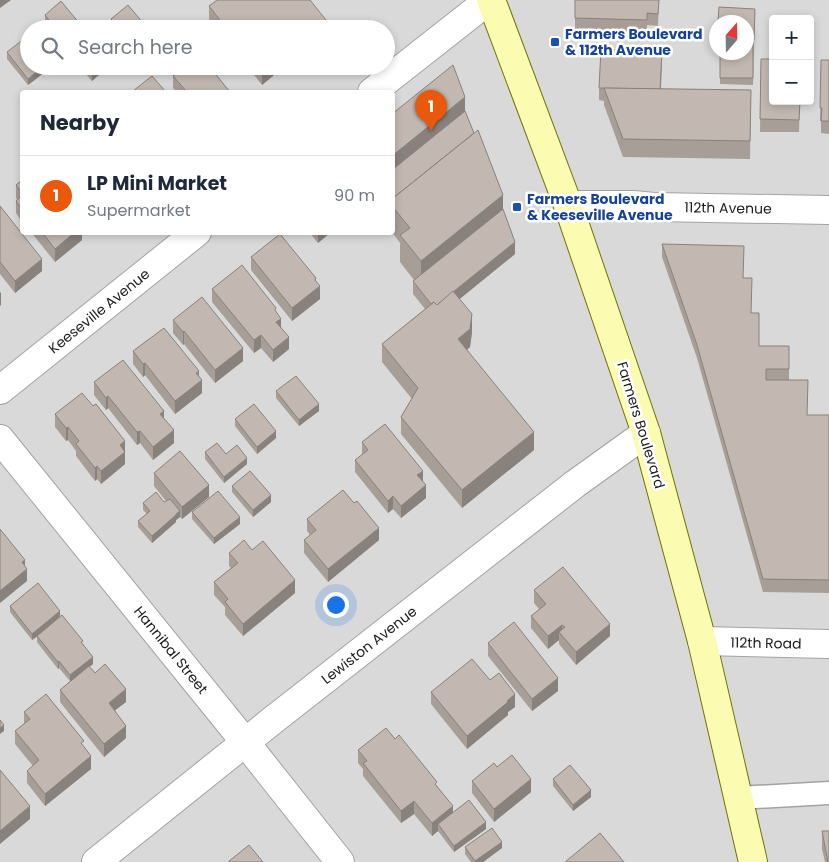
<!DOCTYPE html>
<html lang="en">
<head>
<meta charset="utf-8">
<style>
  :root { --surface:#fff; --page:#f6f6f7; --text:#1f2937; --muted:#747a83; --line:#e0e1e3; --accent:#ea580c }
  body { margin:0; font-family:Poppins,sans-serif; background:var(--page); color:var(--text) }
  .controls { position:absolute; right:15px; top:15px; display:grid; overflow:hidden; border-radius:5px; box-shadow:0 2px 8px #0003 }
  .controls button { width:45px; height:45px; display:grid; place-items:center; padding:0; border:0; border-bottom:1px solid var(--line); background:var(--surface); color:var(--text); font:25px sans-serif }
  .compass { position:absolute; left:709px; top:15px; width:45px; height:45px; border-radius:50%; background:var(--surface); box-shadow:0 2px 8px #0003; rotate:20deg }
  .you { position:absolute; left:335px; top:604px; width:18px; height:18px; margin:-12px; border:4px solid #fff; border-radius:50%; background:#1a73e8; box-shadow:0 0 0 8px #1a73e833 }
  .badge { display:grid; place-items:center; width:32px; height:32px; border-radius:50%; background:var(--accent); color:#fff; font-size:16px; font-weight:700 }
  .pin { position:absolute; translate:-50% -41px; filter:drop-shadow(0 1px 2px #0008) }
  .pin::after { content:''; position:absolute; top:26px; width:18px; height:15px; background:inherit; clip-path:polygon(0 0,100% 0,50% 100%) }
  .list { margin:0; padding:0; list-style:none }
  h2 { display:flex; justify-content:space-between; align-items:center; height:65px; margin:0; padding:0 20px; font-size:21px }
  h2 small { font-size:16px; font-weight:400; color:var(--muted) }
  .list li { display:grid; grid-template-columns:32px 1fr auto; gap:15px; align-items:center; box-sizing:border-box; height:80px; padding:0 20px; border-top:1px solid var(--line) }
  .list b { display:block; font-size:19px; white-space:nowrap }
  .list p { margin:0; font-size:16px; white-space:nowrap; color:var(--muted) }
  .list em { font-size:16px; font-style:normal; color:var(--muted) }
  .icon { flex:none; width:28px; height:28px; fill:none; stroke:currentColor; stroke-width:2; stroke-linecap:round; stroke-linejoin:round }
  .map { position:relative; flex:none; width:829px; height:862px; overflow:hidden }
  .search { position:absolute; background:var(--surface); box-shadow:0 2px 8px #0003; left:20px; top:20px; width:375px; height:55px; display:flex; align-items:center; gap:12px; box-sizing:border-box; padding:0 18px; border-radius:28px; color:var(--muted); font-size:19px }
  .panel { position:absolute; background:var(--surface); box-shadow:0 2px 8px #0003; left:20px; top:90px; width:375px; height:145px; border-radius:5px }
  .map>svg:first-child { display:block }
  .residential { fill:#dad9d9; fill-rule:evenodd }
  .lines { fill:none; stroke-linecap:round; stroke-linejoin:round }
  .lane-casing { stroke:#a3a3a3; stroke-width:25 }
  .street-casing { stroke:#a3a3a3; stroke-width:30 }
  .secondary-casing { stroke:#6e7402; stroke-width:30 }
  .lane { stroke:#fff; stroke-width:22 }
  .street { stroke:#fff; stroke-width:28 }
  .secondary { stroke:#fbfbb2; stroke-width:28 }
  .wall { fill:#a79e98 }
  .shaded-wall { fill:#88817c }
  .building { fill:#c2b8b1; stroke:#88817c }
  .transit-dot { fill:#1a4fb4; stroke:#fff; stroke-width:2 }
  .labels { text-anchor:middle; stroke-width:5; stroke-linejoin:round; paint-order:stroke }
  .transit-label { font-size:14px; font-weight:bold; fill:#164399; stroke:#fff; text-anchor:start }
  .street-label { font-size:14px; fill:#1c1c1c; stroke:#fff }
</style>
</head>
<body>
<div class="map">
<svg width="829" height="862" viewBox="0 0 829 862">
  <rect width="100%" height="100%" fill="#eee9e1"/>
  <!-- residential -->
  <path class="residential" d="M 0,0 L 829,0 L 829,862 L 0,862 ZM 773,19 L 810,19 L 810,101 L 773,101 ZM 716,22 L 746,22 L 746,52 L 716,52 ZM 29,29 L 386,29 L 386,66 L 29,66 ZM 22,92 L 392,92 L 392,232 L 22,232 Z"/>
  <g class="lines">
    <!-- lane casing -->
    <g class="lane-casing">
      <polyline id="lane" points="738,798 829,793"/>
    </g>
    <!-- street casing -->
    <g class="street-casing">
      <g id="street">
        <polyline points="372,92 489,0"/>
        <polyline points="568,205 633,205 654,207 829,210"/>
        <polyline points="0,390 197,232"/>
        <polyline points="0,439 245,742 340,862"/>
        <polyline points="702,641 829,644"/>
        <polyline points="96,862 273,720 575,484 646,433"/>
      </g>
    </g>
    <!-- secondary casing -->
    <g class="secondary-casing">
      <polyline id="secondary" points="491,0 568,205 646,433 702,641 753,862"/>
    </g>
    <!-- lane -->
    <use href="#lane" class="lane"/>
    <!-- street -->
    <use href="#street" class="street"/>
    <!-- secondary -->
    <use href="#secondary" class="secondary"/>
  </g>
  <!-- wall -->
  <g class="wall">
    <polygon points="575,0 659,0 658,26 647,25 647,33 575,30"/>
    <polygon points="209,6 326,29 217,29 209,19"/>
    <polygon points="755,9 753,85 720,84 720,52 746,52 746,22"/>
    <polygon points="45,15 84,29 51,29 45,21"/>
    <polygon points="111,19 148,29 114,29 111,26"/>
    <polygon points="7,52 45,66 45,72 28,85 7,59"/>
    <polygon points="761,59 800,101 799,132 760,132"/>
    <polygon points="821,60 829,60 829,134 821,133 821,121 820,121"/>
    <polygon points="662,64 661,89 751,90 750,159 623,157 604,105 604,101 599,100 599,88"/>
    <polygon points="79,66 108,66 108,67 92,81"/>
    <polygon points="171,66 209,66 230,92 176,92 173,88 173,75 171,73"/>
    <polygon points="247,66 285,66 262,85"/>
    <polygon points="465,111 503,209 515,254 459,299 472,332 470,347 467,350 534,450 462,508 401,434 401,417 412,399 382,362 382,344 425,309 413,294 413,281 414,280 400,262 400,243 392,232 392,114"/>
    <polygon points="22,180 22,222 16,213 16,201 17,199 16,198 16,185"/>
    <polygon points="0,206 42,271 15,293 0,274"/>
    <polygon points="31,232 82,232 82,240 55,262"/>
    <polygon points="309,232 331,232 318,243"/>
    <polygon points="662,244 743,278 759,346 789,346 789,380 807,415 829,415 829,593 763,592 697,358 662,257"/>
    <polygon points="251,257 320,299 292,321 251,270"/>
    <polygon points="212,289 276,312 289,349 273,362 261,348 254,353 212,302"/>
    <polygon points="173,320 243,361 215,383 184,344 183,345 173,333"/>
    <polygon points="133,351 199,376 202,393 175,414 145,375 143,377 133,364"/>
    <polygon points="94,382 164,418 174,443 153,460 140,443 137,445 108,408 106,410 94,395"/>
    <polygon points="276,391 319,411 299,426 276,398"/>
    <polygon points="55,414 125,451 125,464 101,484 97,479 95,481 76,456 76,451 68,440 66,441 55,427"/>
    <polygon points="235,419 276,438 257,454 235,426"/>
    <polygon points="362,442 423,482 426,498 401,518 393,509 388,513 355,472 355,460 362,455"/>
    <polygon points="205,452 226,454 247,464 224,483 205,459"/>
    <polygon points="154,473 209,497 182,519 180,517 176,520 176,522 152,543 138,527 138,521 147,514 143,510 143,503 164,502 166,501 154,486"/>
    <polygon points="232,486 271,502 253,517 232,492"/>
    <polygon points="192,512 240,524 214,544 192,519"/>
    <polygon points="307,519 379,540 328,582 304,553 304,540 310,535 307,531"/>
    <polygon points="252,550 295,593 243,636 225,615 225,607 214,595 214,582 231,568 229,566 229,553"/>
    <polygon points="534,590 610,636 576,665 559,644 559,640 548,649 531,628 531,616 539,609 534,603"/>
    <polygon points="10,606 60,616 83,644 93,664 89,667 126,702 115,710 126,738 104,757 60,702 60,690 70,681 59,668 58,669 37,642 37,637 32,640 10,612"/>
    <polygon points="488,643 558,691 532,711 488,656"/>
    <polygon points="490,680 515,707 508,712 508,715 467,749 431,704 431,692"/>
    <polygon points="24,712 84,747 91,769 45,806 27,783 27,771 33,766 15,744 15,731 24,724"/>
    <polygon points="395,739 437,786 453,812 486,829 454,852 438,831 432,836 414,814 401,823 363,776 363,769 358,763 358,750"/>
    <polygon points="497,767 531,792 494,822 472,793 472,781"/>
    <polygon points="553,779 591,797 573,811 553,786"/>
    <polygon points="822,831 829,862 825,862 822,849"/>
    <polygon points="465,847 502,848 483,862 471,862 465,854"/>
  </g>
  <!-- shaded-wall -->
  <g class="shaded-wall">
    <polygon points="0,0 11,0 0,8"/>
    <polygon points="326,20 326,29 316,29"/>
    <polygon points="44,66 45,66 45,72 28,85 28,79"/>
    <polygon points="102,66 108,66 108,67 92,81 92,75"/>
    <polygon points="270,66 285,66 262,85 262,72"/>
    <polygon points="465,97 465,124 392,182 392,156"/>
    <polygon points="503,195 503,222 421,288 421,261"/>
    <polygon points="75,232 82,232 82,240 55,262 55,249"/>
    <polygon points="318,232 331,232 318,243"/>
    <polygon points="515,242 515,254 434,320 434,307"/>
    <polygon points="42,259 42,271 15,293 15,281"/>
    <polygon points="316,278 316,289 320,286 320,299 292,321 292,308"/>
    <polygon points="1,292 1,305 0,306 0,293"/>
    <polygon points="472,314 472,332 470,347 458,357 458,339"/>
    <polygon points="281,319 281,331 276,322"/>
    <polygon points="184,331 184,344 183,345 183,332"/>
    <polygon points="261,335 261,348 254,353 254,340"/>
    <polygon points="289,337 289,349 273,362 273,350"/>
    <polygon points="243,348 243,361 215,383 215,370"/>
    <polygon points="145,363 145,375 143,377 143,364"/>
    <polygon points="199,371 199,383 202,380 202,393 175,414 175,401"/>
    <polygon points="108,396 108,408 106,410 106,398"/>
    <polygon points="319,404 319,411 299,426 299,420"/>
    <polygon points="164,411 164,424 160,414"/>
    <polygon points="68,427 68,440 66,441 66,428"/>
    <polygon points="174,430 174,443 153,460 153,447"/>
    <polygon points="140,431 140,443 137,445 137,432"/>
    <polygon points="276,431 276,438 257,454 257,447"/>
    <polygon points="534,432 534,450 462,508 462,490"/>
    <polygon points="125,441 125,464 101,484 101,471 120,445"/>
    <polygon points="247,458 247,464 224,483 224,477"/>
    <polygon points="97,466 97,479 95,481 95,468"/>
    <polygon points="423,471 423,483 417,475"/>
    <polygon points="209,485 209,497 182,519 182,507"/>
    <polygon points="426,485 426,498 401,518 401,506"/>
    <polygon points="271,495 271,502 253,517 253,510"/>
    <polygon points="393,496 393,509 388,513 388,501"/>
    <polygon points="180,511 180,517 176,520 176,522 152,543 152,536"/>
    <polygon points="240,517 240,524 214,544 214,538"/>
    <polygon points="379,528 379,540 328,582 328,569"/>
    <polygon points="25,560 25,571 27,569 27,581 0,603 0,591 22,562"/>
    <polygon points="295,580 295,593 243,636 243,624"/>
    <polygon points="60,611 60,618 32,640 32,634"/>
    <polygon points="610,624 610,636 576,665 576,652"/>
    <polygon points="562,625 562,636 559,632 559,640 548,649 548,636"/>
    <polygon points="93,657 93,664 70,682 70,675"/>
    <polygon points="59,661 59,668 58,669 58,662"/>
    <polygon points="558,678 558,691 532,711 532,699"/>
    <polygon points="126,689 126,702 109,715 109,703"/>
    <polygon points="515,694 515,707 508,712 508,715 467,749 467,736"/>
    <polygon points="4,725 4,731 0,734 0,728"/>
    <polygon points="126,726 126,738 104,757 104,744"/>
    <polygon points="91,756 91,769 45,806 45,794"/>
    <polygon points="531,779 531,792 494,822 494,809"/>
    <polygon points="591,790 591,797 573,811 573,805"/>
    <polygon points="414,801 414,814 401,823 401,811"/>
    <polygon points="30,806 30,819 0,844 0,831"/>
    <polygon points="453,806 453,818 438,824 438,831 432,836 432,823"/>
    <polygon points="486,822 486,829 454,852 454,846"/>
    <polygon points="502,842 502,848 483,862 475,862 475,861"/>
  </g>
  <!-- building -->
  <g class="building">
    <polygon points="217,0 310,0 326,20 316,29 227,29 209,6"/>
    <polygon points="575,0 659,0 658,14 647,13 647,20 575,18"/>
    <polygon points="61,1 84,29 56,29 45,15"/>
    <polygon points="128,5 148,29 119,29 111,19"/>
    <polygon points="719,7 755,9 754,40 746,40 746,22 718,22"/>
    <polygon points="24,39 29,45 29,66 44,66 28,79 7,52"/>
    <polygon points="746,45 753,45 753,78 720,78 720,52 746,52"/>
    <polygon points="601,49 662,52 660,89 599,88"/>
    <polygon points="761,59 773,59 773,101 800,101 799,120 760,119"/>
    <polygon points="821,60 829,60 829,121 821,121 822,108 820,108"/>
    <polygon points="453,65 465,97 392,156 392,114"/>
    <polygon points="85,66 102,66 92,75"/>
    <polygon points="176,66 209,66 230,92 187,92 173,76 179,71"/>
    <polygon points="257,66 270,66 262,72"/>
    <polygon points="152,76 166,92 134,92 133,91"/>
    <polygon points="604,88 751,90 750,141 623,139"/>
    <polygon points="465,111 474,133 392,199 392,170"/>
    <polygon points="478,130 503,195 421,261 400,235 410,228 392,206 392,199"/>
    <polygon points="22,180 22,193 16,185"/>
    <polygon points="22,195 22,209 16,201"/>
    <polygon points="0,206 42,259 15,281 0,262"/>
    <polygon points="503,209 515,242 437,305 434,302 431,304 413,281"/>
    <polygon points="42,232 75,232 55,249"/>
    <polygon points="280,234 316,278 315,280 320,286 292,308 251,257"/>
    <polygon points="662,244 744,246 743,278 752,278 751,313 759,313 759,346 789,346 789,369 766,369 766,380 808,380 807,415 829,415 829,580 763,579 697,345"/>
    <polygon points="242,265 276,308 275,310 281,319 276,322 289,337 273,350 261,335 254,340 212,289"/>
    <polygon points="453,291 472,314 470,329 458,339 534,432 462,490 401,417 418,388 382,344 434,302 437,305"/>
    <polygon points="202,297 243,348 215,370 184,331 183,332 173,320"/>
    <polygon points="164,328 199,371 196,373 202,380 175,401 145,363 143,364 133,351"/>
    <polygon points="123,360 164,411 160,414 174,430 153,447 140,431 137,432 108,396 106,398 94,382"/>
    <polygon points="296,376 319,404 299,420 276,391"/>
    <polygon points="82,393 93,406 96,404 125,441 120,445 125,452 101,471 97,466 95,468 76,444 79,441 68,427 66,428 55,414"/>
    <polygon points="254,404 276,431 257,447 235,419"/>
    <polygon points="385,424 423,471 417,475 426,485 401,506 393,496 388,501 355,460 368,450 362,442"/>
    <polygon points="217,443 226,454 237,445 247,458 224,477 205,452"/>
    <polygon points="180,451 209,485 182,507 154,473"/>
    <polygon points="250,471 271,495 253,510 232,486"/>
    <polygon points="343,490 354,503 357,501 379,528 328,569 304,540 316,530 307,519"/>
    <polygon points="218,491 240,517 214,538 192,512"/>
    <polygon points="156,492 164,502 170,499 180,511 176,514 176,515 152,536 138,521 150,511 143,503"/>
    <polygon points="0,529 25,560 22,562 27,569 0,591"/>
    <polygon points="244,540 252,550 263,541 295,580 243,624 225,602 228,599 214,582 238,563 229,553"/>
    <polygon points="563,567 610,624 576,652 559,632 565,627 562,625 548,636 531,616 546,604 534,590"/>
    <polygon points="38,583 60,611 32,634 10,606"/>
    <polygon points="62,615 83,641 81,642 93,657 70,675 59,661 58,662 37,636"/>
    <polygon points="514,622 558,678 532,699 488,643"/>
    <polygon points="472,659 490,680 499,673 515,694 507,701 508,702 467,736 431,692"/>
    <polygon points="105,664 126,689 109,703 126,726 104,744 60,690 89,666 95,673"/>
    <polygon points="46,694 84,741 81,743 91,756 45,794 27,771 39,760 15,731 30,719 24,712"/>
    <polygon points="0,720 4,725 0,728"/>
    <polygon points="386,728 395,739 399,735 437,782 435,784 453,806 432,823 414,801 401,811 363,763 367,761 358,750"/>
    <polygon points="512,755 531,779 494,809 472,781 494,763 497,767"/>
    <polygon points="570,765 591,790 573,805 553,779"/>
    <polygon points="0,770 30,806 0,831"/>
    <polygon points="469,800 486,822 454,846 438,824"/>
    <polygon points="492,828 502,842 475,861 465,847"/>
    <polygon points="822,831 829,831 829,862 828,862"/>
    <polygon points="600,833 624,862 565,862"/>
    <polygon points="249,845 263,862 228,862"/>
  </g>
  <!-- markers -->
  <g class="transit-dot">
    <rect x="550" y="37" width="10" height="10" rx="2.5"/>
    <rect x="512" y="202" width="10" height="10" rx="2.5"/>
  </g>
  <g class="labels">
    <!-- transit labels -->
    <g class="transit-label">
      <text x="565" y="39">Farmers Boulevard<tspan x="565" dy="16">&amp; 112th Avenue</tspan></text>
      <text x="527" y="204">Farmers Boulevard<tspan x="527" dy="16">&amp; Keeseville Avenue</tspan></text>
    </g>
    <!-- street labels -->
    <g class="street-label">
      <text transform="translate(728 208) rotate(1)" y="5">112th Avenue</text>
      <text transform="translate(99 311) rotate(-39)" y="5">Keeseville Avenue</text>
      <text transform="translate(641 425) rotate(73)" y="5">Farmers Boulevard</text>
      <text transform="translate(766 643) rotate(1)" y="5">112th Road</text>
      <text transform="translate(369 645) rotate(-38)" y="5">Lewiston Avenue</text>
      <text transform="translate(171 650) rotate(51)" y="5">Hannibal Street</text>
    </g>
  </g>
</svg>
<div class="controls">
<button>+</button>
<button>−</button>
</div>
<svg class="compass" viewBox="-18 -18 36 36"><path d="M0-13l5 13h-10z" fill="#e53935"/><path d="M0 13l5-13h-10z" fill="#747a83"/></svg>
<div class="you"></div>
<div class="pin badge" style="left:431px;top:131px">1</div>
<div class="search"><svg class="icon" aria-label="search" viewBox="0 0 24 24"><circle cx="10" cy="10" r="6"/><path d="M15 15l6 6"/></svg>Search here</div>
<section class="panel">
<h2>Nearby<small></small></h2>
<ul class="list">
<li><span class="badge">1</span><div><b>LP Mini Market</b><p>Supermarket</p></div><em>90 m</em></li>
</ul>
</section>
</div>
</body>
</html>
